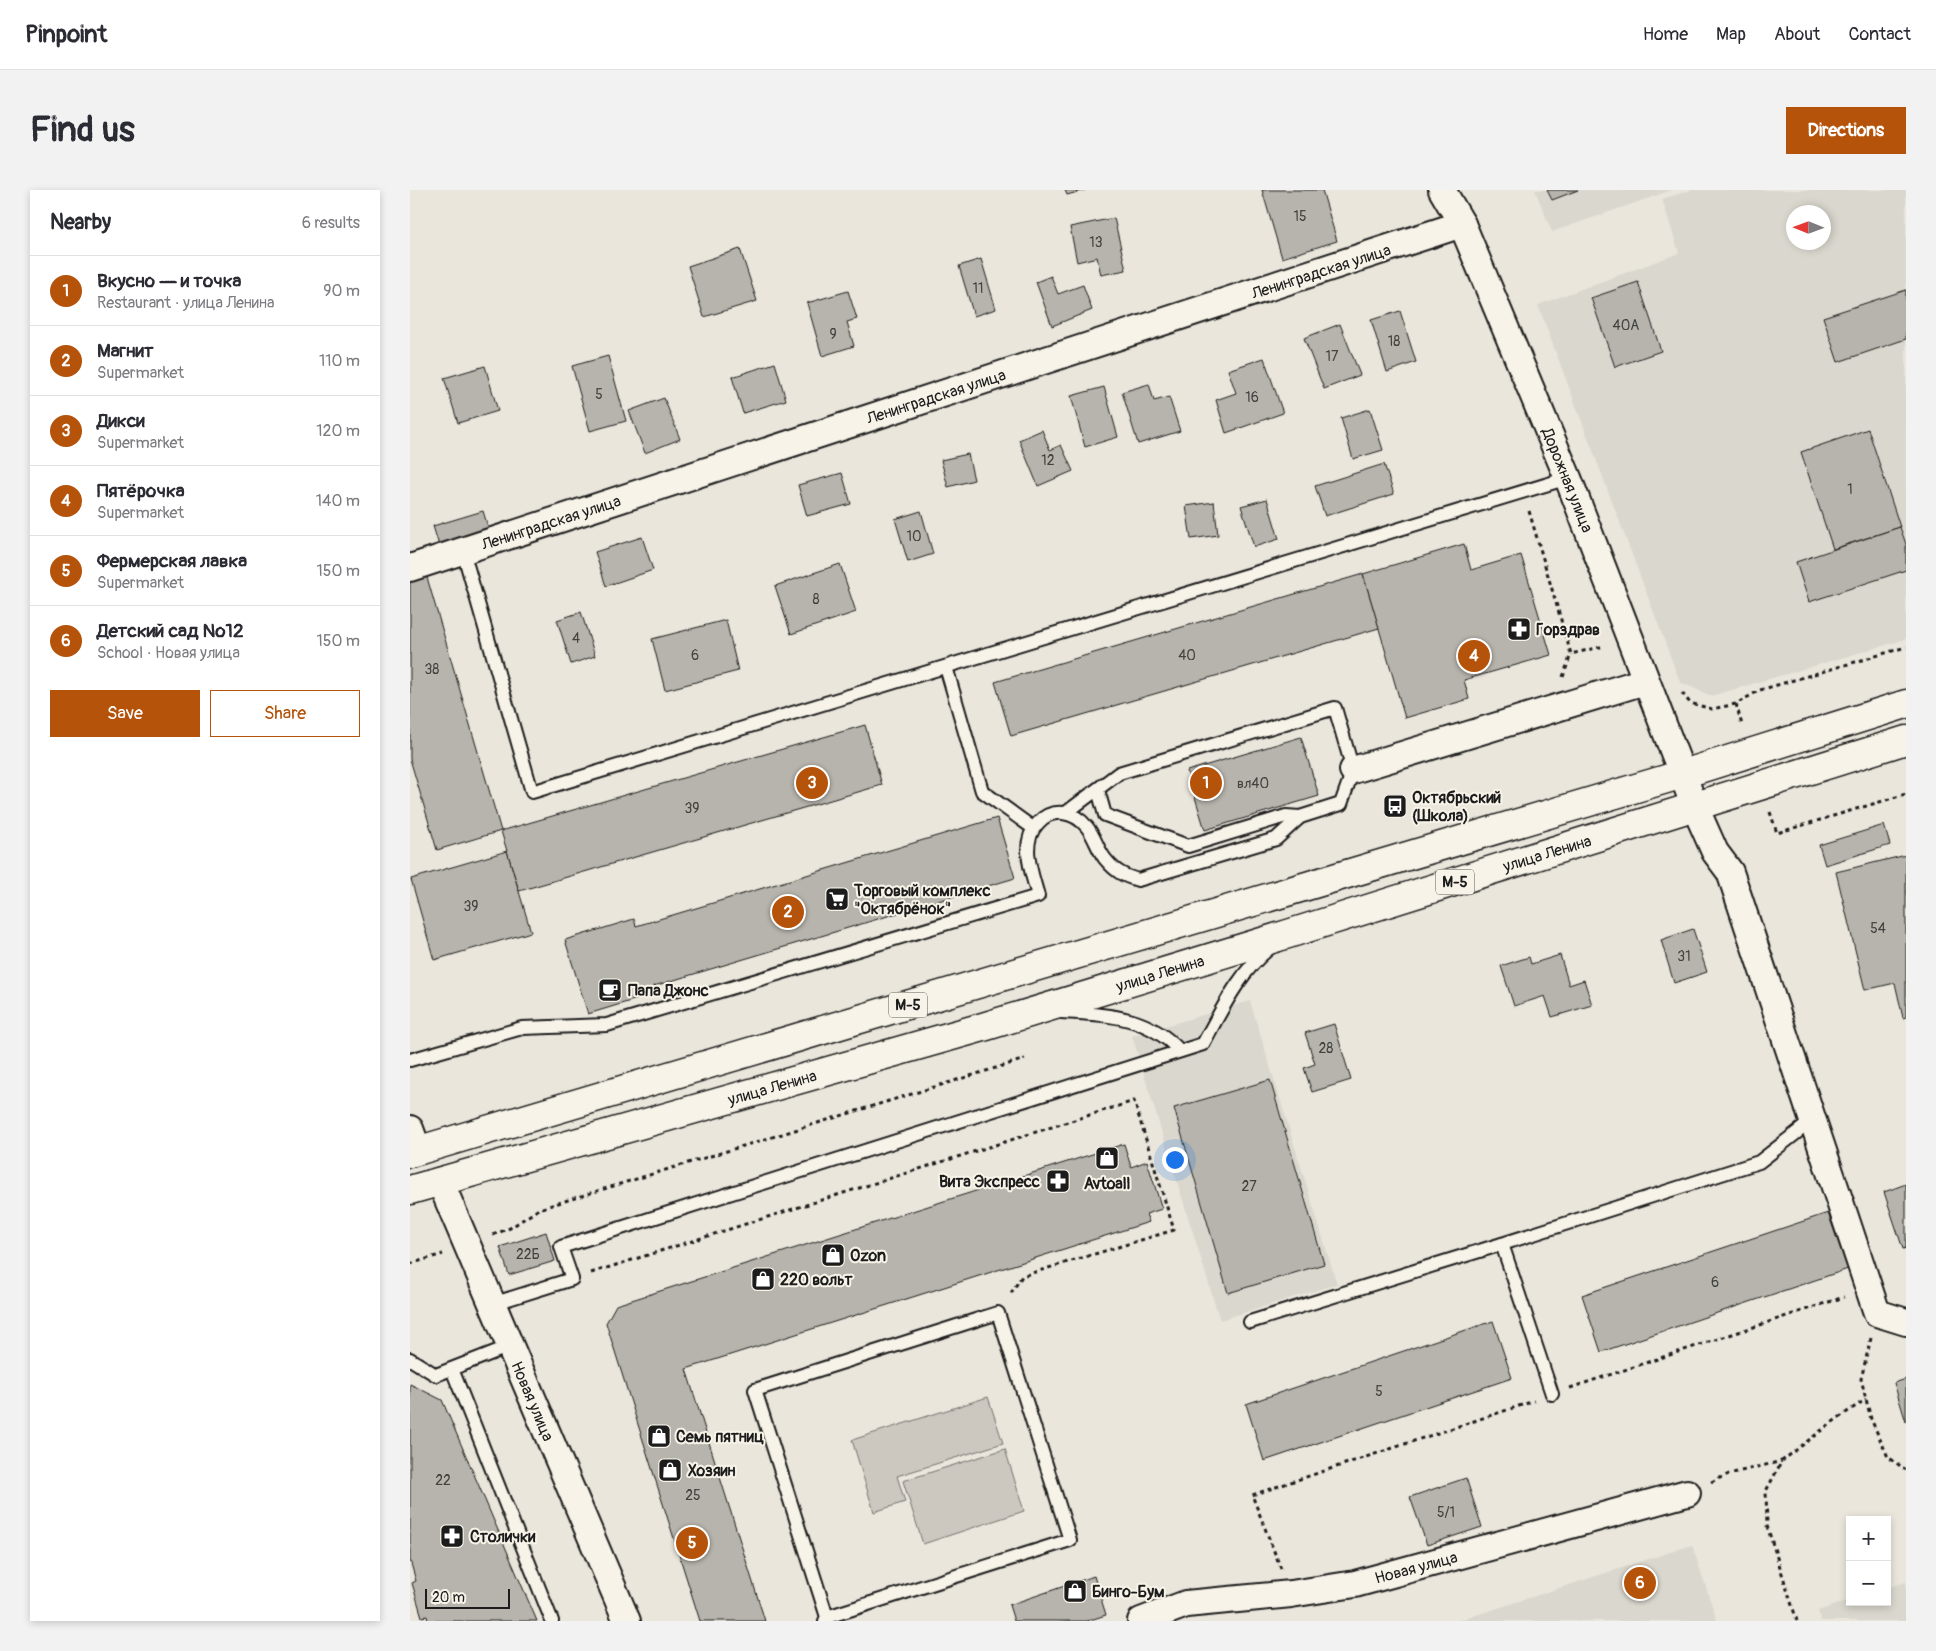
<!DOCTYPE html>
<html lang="en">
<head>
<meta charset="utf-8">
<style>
  :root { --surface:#fff; --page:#f2f2f3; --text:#2b2b33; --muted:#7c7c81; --line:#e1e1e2; --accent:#b45309 }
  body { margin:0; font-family:Pangolin,sans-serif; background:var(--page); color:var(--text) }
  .controls { position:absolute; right:15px; bottom:15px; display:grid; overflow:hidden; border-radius:0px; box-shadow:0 2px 8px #0003 }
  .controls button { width:45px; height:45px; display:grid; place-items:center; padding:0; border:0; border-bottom:1px solid var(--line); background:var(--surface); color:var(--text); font:25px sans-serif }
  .compass { position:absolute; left:1376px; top:15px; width:45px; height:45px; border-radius:50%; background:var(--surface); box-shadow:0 2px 8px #0003; rotate:271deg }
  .scale { position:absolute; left:15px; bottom:12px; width:85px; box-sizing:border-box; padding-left:5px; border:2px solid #1c1c1c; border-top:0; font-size:14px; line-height:18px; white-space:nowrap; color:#1c1c1c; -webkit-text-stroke:4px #f7f3e8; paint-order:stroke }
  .you { position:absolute; left:764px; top:969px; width:18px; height:18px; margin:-12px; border:4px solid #fff; border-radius:50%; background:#1a73e8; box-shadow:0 0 0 8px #1a73e833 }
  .badge { display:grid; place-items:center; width:32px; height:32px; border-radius:50%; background:var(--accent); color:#fff; font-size:16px; font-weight:700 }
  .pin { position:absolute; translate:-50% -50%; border:2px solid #fff; box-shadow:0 1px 5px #0006 }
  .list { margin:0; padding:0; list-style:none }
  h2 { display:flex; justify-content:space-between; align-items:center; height:65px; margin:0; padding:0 20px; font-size:21px }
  h2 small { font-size:16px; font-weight:400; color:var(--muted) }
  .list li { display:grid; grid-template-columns:32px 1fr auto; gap:15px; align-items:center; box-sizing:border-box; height:70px; padding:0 20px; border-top:1px solid var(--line) }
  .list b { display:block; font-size:19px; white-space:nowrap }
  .list p { margin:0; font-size:16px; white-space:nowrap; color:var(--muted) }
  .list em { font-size:16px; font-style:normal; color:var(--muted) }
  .actions { display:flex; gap:10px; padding:15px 20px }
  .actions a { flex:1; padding:11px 0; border:1px solid var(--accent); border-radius:0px; text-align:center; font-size:18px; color:var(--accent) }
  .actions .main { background:var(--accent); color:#fff }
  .map { position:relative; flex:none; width:1496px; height:1431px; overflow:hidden; border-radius:0px }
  header { display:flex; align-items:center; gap:30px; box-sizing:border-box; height:70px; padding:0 25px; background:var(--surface); border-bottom:1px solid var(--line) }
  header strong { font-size:24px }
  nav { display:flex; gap:28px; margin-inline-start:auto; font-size:18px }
  .intro { display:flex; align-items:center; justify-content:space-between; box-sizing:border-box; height:120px; padding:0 30px }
  h1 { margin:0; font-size:35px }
  .button { padding:12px 22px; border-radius:0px; background:var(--accent); color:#fff; font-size:18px; font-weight:700 }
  main { display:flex; gap:30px; padding:0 30px }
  aside { flex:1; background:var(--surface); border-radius:0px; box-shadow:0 2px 8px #0003 }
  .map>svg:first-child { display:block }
  .built { fill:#dad7ce; fill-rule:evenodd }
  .green { fill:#ccc8c0; stroke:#74726e }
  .building { fill:#b6b4ac; stroke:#1c1c1c }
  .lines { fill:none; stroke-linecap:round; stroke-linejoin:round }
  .service-casing { stroke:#1c1c1c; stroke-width:16 }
  .minor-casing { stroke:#1c1c1c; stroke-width:30 }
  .primary-casing { stroke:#1c1c1c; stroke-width:31 }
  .path { stroke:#1c1c1c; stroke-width:3; stroke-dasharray:4 4; stroke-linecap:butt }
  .service { stroke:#f7f3e8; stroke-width:12 }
  .minor { stroke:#f7f3e8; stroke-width:26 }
  .primary { stroke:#f7f3e8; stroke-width:28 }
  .labels { text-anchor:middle; stroke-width:4; stroke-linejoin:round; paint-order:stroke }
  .number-label { font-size:14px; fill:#424240 }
  .shield { fill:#f7f3e8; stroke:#5e5c59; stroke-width:1 }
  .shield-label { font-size:15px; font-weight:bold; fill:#1c1c1c }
  .street-label { font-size:16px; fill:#1c1c1c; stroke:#f7f3e8 }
  .poi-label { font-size:16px; font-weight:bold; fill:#1c1c1c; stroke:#f7f3e8; text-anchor:start }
</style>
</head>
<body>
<header>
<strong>Pinpoint</strong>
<nav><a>Home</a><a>Map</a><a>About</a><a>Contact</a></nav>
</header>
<div class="intro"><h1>Find us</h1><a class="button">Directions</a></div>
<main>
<aside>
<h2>Nearby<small>6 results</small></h2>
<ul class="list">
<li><span class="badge">1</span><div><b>Вкусно — и точка</b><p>Restaurant · улица Ленина</p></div><em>90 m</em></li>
<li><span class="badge">2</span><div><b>Магнит</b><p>Supermarket</p></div><em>110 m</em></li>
<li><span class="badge">3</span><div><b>Дикси</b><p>Supermarket</p></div><em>120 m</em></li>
<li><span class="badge">4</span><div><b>Пятёрочка</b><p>Supermarket</p></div><em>140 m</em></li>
<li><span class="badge">5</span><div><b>Фермерская лавка</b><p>Supermarket</p></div><em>150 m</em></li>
<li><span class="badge">6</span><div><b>Детский сад №12</b><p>School · Новая улица</p></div><em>150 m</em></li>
</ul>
<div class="actions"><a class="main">Save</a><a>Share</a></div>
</aside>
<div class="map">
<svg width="1496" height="1431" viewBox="0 0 1496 1431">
  <rect width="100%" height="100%" fill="#eae6dc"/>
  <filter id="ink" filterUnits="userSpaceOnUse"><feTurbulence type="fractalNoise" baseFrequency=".02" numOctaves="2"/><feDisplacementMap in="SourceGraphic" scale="10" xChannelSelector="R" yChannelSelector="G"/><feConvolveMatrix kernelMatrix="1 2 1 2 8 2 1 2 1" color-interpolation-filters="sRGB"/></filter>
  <g filter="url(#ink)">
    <!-- built -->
    <g class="built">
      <polygon points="1125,0 1262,0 1142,42"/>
      <path d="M 1281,0 L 1496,0 L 1496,449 L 1301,506 L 1270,492 L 1128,115 L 1269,63 L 1252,9 ZM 1384,22 L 1414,22 L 1414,52 L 1384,52 Z"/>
      <polygon points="840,811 927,1094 810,1130 722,846"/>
      <polygon points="1282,1355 1307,1431 1048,1431"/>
      <polygon points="1496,1392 1496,1431 1411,1431 1408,1421 1440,1410 1440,1412 1477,1412 1477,1398"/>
    </g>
    <!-- green -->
    <g class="green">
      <polygon points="578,1207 593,1253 487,1286 495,1312 464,1322 442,1250"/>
      <polygon points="595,1259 614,1321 513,1354 493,1291"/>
    </g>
    <!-- building -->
    <g class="building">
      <polygon points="655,0 675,0 657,5"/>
      <polygon points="852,0 912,0 927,51 872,68"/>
      <polygon points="1137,0 1168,0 1142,10"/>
      <polygon points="704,28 716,80 691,85 687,67 667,72 660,37"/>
      <polygon points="330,59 347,111 294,127 278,76"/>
      <polygon points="571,69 586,119 564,126 549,76"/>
      <polygon points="641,86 648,104 673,95 682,120 642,136 626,92"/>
      <polygon points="1228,92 1251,161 1205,177 1181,108"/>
      <polygon points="1496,100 1496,149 1428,172 1413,127"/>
      <polygon points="438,101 447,129 437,132 444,156 412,166 397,113"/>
      <polygon points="990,121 1006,172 977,182 961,130"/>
      <polygon points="930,134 950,185 914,199 894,148"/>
      <polygon points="198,166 216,231 180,241 162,176"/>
      <polygon points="854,168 873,223 816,243 806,210 826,203 818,180"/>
      <polygon points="365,173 376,210 333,223 322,187"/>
      <polygon points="75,176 88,221 48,233 34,188"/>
      <polygon points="739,194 744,211 759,207 770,241 728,254 712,202"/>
      <polygon points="694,197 708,247 675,257 661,206"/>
      <polygon points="254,208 270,249 235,263 219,221"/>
      <polygon points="960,219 973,260 943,269 931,228"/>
      <polygon points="1458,239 1490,337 1423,359 1391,262"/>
      <polygon points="632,240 640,260 651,255 663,281 628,296 609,250"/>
      <polygon points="558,264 564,290 538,297 531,270"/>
      <polygon points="974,274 984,304 915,326 905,296"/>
      <polygon points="432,283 441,314 397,326 388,295"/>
      <polygon points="857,309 869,349 844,357 831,316"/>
      <polygon points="804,312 808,345 781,349 776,316"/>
      <polygon points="73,321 81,347 31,362 23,336"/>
      <polygon points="511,321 523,364 498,372 485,329"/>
      <polygon points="1490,337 1496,354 1496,380 1399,412 1386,372"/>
      <polygon points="232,347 243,380 196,396 185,362"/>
      <polygon points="1054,354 1061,380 1111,365 1141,465 1054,490 1059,509 995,528 953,384"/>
      <polygon points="430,374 446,422 381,444 365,396"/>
      <polygon points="16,384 91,641 27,660 0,569 0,389"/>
      <polygon points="953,384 969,438 601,546 585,492"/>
      <polygon points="171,422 185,466 161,474 147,430"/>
      <polygon points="316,430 328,481 255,500 242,449"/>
      <polygon points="455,535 472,595 109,701 91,641"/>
      <polygon points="891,547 909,606 795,640 777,581"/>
      <polygon points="587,628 605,688 244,796 247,803 178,824 155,750 224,729 226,736"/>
      <polygon points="1474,635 1480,655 1415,675 1409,655"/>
      <polygon points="97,661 121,742 24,770 1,689"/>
      <polygon points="1496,665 1496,827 1493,828 1485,793 1455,800 1426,682"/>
      <polygon points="1283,739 1297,782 1264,793 1251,750"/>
      <polygon points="1150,765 1159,795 1174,790 1182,815 1142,827 1135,806 1104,816 1091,776 1119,767 1121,774"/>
      <polygon points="924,834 941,890 902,902 894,878 905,874 895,843"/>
      <polygon points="860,890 914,1074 818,1103 764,918"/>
      <polygon points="714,954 721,977 737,971 752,1019 736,1024 739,1032 276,1179 355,1431 290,1431 196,1133 206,1115"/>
      <polygon points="1496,994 1496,1058 1493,1059 1474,1002"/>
      <polygon points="1418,1023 1438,1079 1191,1162 1172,1105"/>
      <polygon points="136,1042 145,1071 99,1085 90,1057"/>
      <polygon points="1083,1131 1102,1188 854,1271 836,1214"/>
      <polygon points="1496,1189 1496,1232 1484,1193"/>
      <polygon points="0,1194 32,1210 127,1431 18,1431 17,1426 12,1427 2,1393 6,1391 0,1370"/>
      <polygon points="1056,1288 1072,1337 1017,1355 1000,1307"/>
      <polygon points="684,1386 696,1425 677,1431 604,1431 599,1415"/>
    </g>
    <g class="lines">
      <!-- service casing -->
      <g class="service-casing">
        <g id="service">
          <polyline points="53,361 122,602 1158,288"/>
          <polyline points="536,477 572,601 623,638"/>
          <polyline points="657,622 709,583 925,518 943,580 931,614 890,627 876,626 778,656 695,625 688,600"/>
          <path d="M 651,822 C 698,825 737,825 770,861"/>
          <path d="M 0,870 L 112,838 L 197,835 L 628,706 C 622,683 609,653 628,633 C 642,617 664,621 677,637 C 685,647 688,661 696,670 C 706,682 714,686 728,690 L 866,649 L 890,627"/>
          <polyline points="1092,1054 1142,1204"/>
          <path d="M 82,1114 L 162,1089 L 151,1057 L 793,854 C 812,819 830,781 861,757"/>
          <polyline points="840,1132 1092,1054 1349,972 1403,930"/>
          <polyline points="0,1169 26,1185 100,1156"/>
          <polyline points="42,1179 142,1431"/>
          <polyline points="415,1431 417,1427 345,1200 588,1123 660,1350 417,1427"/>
        </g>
      </g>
      <!-- minor casing -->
      <g class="minor-casing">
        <g id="minor">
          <polyline points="1032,0 1052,34 1158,288 1285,617 1305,662 1320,682 1467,1123 1496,1132"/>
          <polyline points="0,378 1052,34"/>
          <polyline points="943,580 1235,491"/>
          <polyline points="0,939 8,961"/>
          <polyline points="30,991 217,1431"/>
          <polyline points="731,1431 776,1414 881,1404 945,1394 1277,1303"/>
        </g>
      </g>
      <!-- primary casing -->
      <g class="primary-casing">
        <g id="primary">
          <polyline points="0,963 1273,584 1496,514"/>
          <polyline points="0,1000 573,837 878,744 1496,550"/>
        </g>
      </g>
      <!-- path -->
      <g class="path">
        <polyline points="1119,321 1161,464 1194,456"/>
        <polyline points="1153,487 1161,464"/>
        <polyline points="1272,503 1280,513 1302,519 1326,514 1350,500 1496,457"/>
        <polyline points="1326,514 1332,535"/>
        <polyline points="1360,622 1367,643 1496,604"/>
        <polyline points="83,1045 100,1038 129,1019 615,869"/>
        <polyline points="0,1074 33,1064"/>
        <polyline points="181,1083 724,911 764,1040 612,1086 599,1106"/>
        <polyline points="1461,1148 1451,1189 1461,1229 1478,1267 1496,1280"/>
        <polyline points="1160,1198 1434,1107"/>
        <polyline points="1301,1292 1319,1284 1372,1271"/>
        <polyline points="871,1379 842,1305 1124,1211"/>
        <polyline points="1387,1431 1357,1336 1356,1301 1372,1271 1417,1236 1456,1209"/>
      </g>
      <!-- service -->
      <use href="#service" class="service"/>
      <!-- minor -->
      <use href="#minor" class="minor"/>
      <!-- primary -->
      <use href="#primary" class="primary"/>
    </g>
  </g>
  <!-- icons -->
  <defs>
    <g id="pharmacy-square" transform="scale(1.25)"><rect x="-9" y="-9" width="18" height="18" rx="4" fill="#1c1c1c" stroke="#f7f3e8"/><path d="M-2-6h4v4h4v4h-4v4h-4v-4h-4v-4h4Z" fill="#fff"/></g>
    <g id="bus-square" transform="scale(1.25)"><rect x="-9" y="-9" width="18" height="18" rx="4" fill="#1c1c1c" stroke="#f7f3e8"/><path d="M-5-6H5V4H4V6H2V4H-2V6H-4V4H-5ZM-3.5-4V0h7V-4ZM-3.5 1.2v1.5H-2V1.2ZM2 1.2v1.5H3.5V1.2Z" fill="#fff"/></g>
    <g id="supermarket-square" transform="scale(1.25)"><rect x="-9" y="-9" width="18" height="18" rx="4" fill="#1c1c1c" stroke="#f7f3e8"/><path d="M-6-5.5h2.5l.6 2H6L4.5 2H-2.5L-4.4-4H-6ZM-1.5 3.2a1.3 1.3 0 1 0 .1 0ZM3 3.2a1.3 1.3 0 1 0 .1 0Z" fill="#fff"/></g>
    <g id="cafe-square" transform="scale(1.25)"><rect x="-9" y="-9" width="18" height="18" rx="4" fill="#1c1c1c" stroke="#f7f3e8"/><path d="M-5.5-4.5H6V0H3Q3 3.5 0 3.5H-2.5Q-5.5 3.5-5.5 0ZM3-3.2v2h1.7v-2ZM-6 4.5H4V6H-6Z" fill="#fff"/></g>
    <g id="shop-square" transform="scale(1.25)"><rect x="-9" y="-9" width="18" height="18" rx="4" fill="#1c1c1c" stroke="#f7f3e8"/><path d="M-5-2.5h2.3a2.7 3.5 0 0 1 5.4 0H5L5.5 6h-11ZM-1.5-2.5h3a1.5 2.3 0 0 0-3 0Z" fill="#fff"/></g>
  </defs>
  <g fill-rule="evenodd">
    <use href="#pharmacy-square" x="1109" y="439"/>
    <use href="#bus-square" x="985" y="616"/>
    <use href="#supermarket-square" x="427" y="709"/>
    <use href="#cafe-square" x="200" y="800"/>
    <use href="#shop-square" x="697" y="968"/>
    <use href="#pharmacy-square" x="648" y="991"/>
    <use href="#shop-square" x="423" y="1065"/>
    <use href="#shop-square" x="353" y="1089"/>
    <use href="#shop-square" x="249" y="1246"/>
    <use href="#shop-square" x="260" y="1280"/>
    <use href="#pharmacy-square" x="42" y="1346"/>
    <use href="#shop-square" x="665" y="1401"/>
  </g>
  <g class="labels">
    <!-- number labels -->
    <g class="number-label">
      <text x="890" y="31">15</text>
      <text x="686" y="57">13</text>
      <text x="568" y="103">11</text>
      <text x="1216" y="140">40А</text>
      <text x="423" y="149">9</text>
      <text x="984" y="156">18</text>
      <text x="922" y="171">17</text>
      <text x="189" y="209">5</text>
      <text x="842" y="212">16</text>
      <text x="638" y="275">12</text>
      <text x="1440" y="304">1</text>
      <text x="504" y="351">10</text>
      <text x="406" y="414">8</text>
      <text x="166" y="453">4</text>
      <text x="285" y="470">6</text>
      <text x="777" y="470">40</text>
      <text x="22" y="484">38</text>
      <text x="843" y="598">вл40</text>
      <text x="282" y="623">39</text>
      <text x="61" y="721">39</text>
      <text x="1468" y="743">54</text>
      <text x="1274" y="771">31</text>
      <text x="916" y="863">28</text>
      <text x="839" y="1001">27</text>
      <text x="118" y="1069">22Б</text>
      <text x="1305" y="1097">6</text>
      <text x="969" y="1206">5</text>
      <text x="33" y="1295">22</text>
      <text x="283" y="1310">25</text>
      <text x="1036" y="1327">5/1</text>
    </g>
    <!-- shield labels -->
    <g class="shield">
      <rect x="1026" y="679.5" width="38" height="25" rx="4"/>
      <rect x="479" y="802.5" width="38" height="25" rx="4"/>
    </g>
    <g class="shield-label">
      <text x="1045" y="697">М-5</text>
      <text x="498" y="820">М-5</text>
    </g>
    <!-- street labels -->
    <g class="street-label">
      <text transform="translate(911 81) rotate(-18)" y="6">Ленинградская улица</text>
      <text transform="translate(526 206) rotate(-18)" y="6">Ленинградская улица</text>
      <text transform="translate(1158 290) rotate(68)" y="6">Дорожная улица</text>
      <text transform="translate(141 332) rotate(-18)" y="6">Ленинградская улица</text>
      <text transform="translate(1137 663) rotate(-17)" y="6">улица Ленина</text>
      <text transform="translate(750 783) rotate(-17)" y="6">улица Ленина</text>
      <text transform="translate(362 897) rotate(-16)" y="6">улица Ленина</text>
      <text transform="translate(123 1211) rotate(67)" y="6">Новая улица</text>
      <text transform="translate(1006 1377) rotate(-15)" y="6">Новая улица</text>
    </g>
    <!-- poi labels -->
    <g class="poi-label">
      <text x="1126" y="445">Горздрав</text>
      <text x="1002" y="613">Октябрьский<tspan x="1002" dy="18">(Школа)</tspan></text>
      <text x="444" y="706">Торговый комплекс<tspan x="444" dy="18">"Октябрёнок"</tspan></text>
      <text x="218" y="806">Папа Джонс</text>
      <text x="630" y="997" text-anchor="end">Вита Экспресс</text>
      <text x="697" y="999" text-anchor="middle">Avtoall</text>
      <text x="440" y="1071">Ozon</text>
      <text x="370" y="1095">220 вольт</text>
      <text x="266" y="1252">Семь пятниц</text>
      <text x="278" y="1286">Хозяин</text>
      <text x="60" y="1352">Столички</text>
      <text x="682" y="1407">Бинго-Бум</text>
    </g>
  </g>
</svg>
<div class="controls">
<button>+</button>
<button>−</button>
</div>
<svg class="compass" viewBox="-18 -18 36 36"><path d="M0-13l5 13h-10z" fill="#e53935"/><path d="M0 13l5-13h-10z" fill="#7c7c81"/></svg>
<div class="scale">20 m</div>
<div class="you"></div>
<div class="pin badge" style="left:796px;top:593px">1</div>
<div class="pin badge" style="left:378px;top:722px">2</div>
<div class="pin badge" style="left:402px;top:593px">3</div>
<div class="pin badge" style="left:1064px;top:466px">4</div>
<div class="pin badge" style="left:282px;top:1353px">5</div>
<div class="pin badge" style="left:1230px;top:1393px">6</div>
</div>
</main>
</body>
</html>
